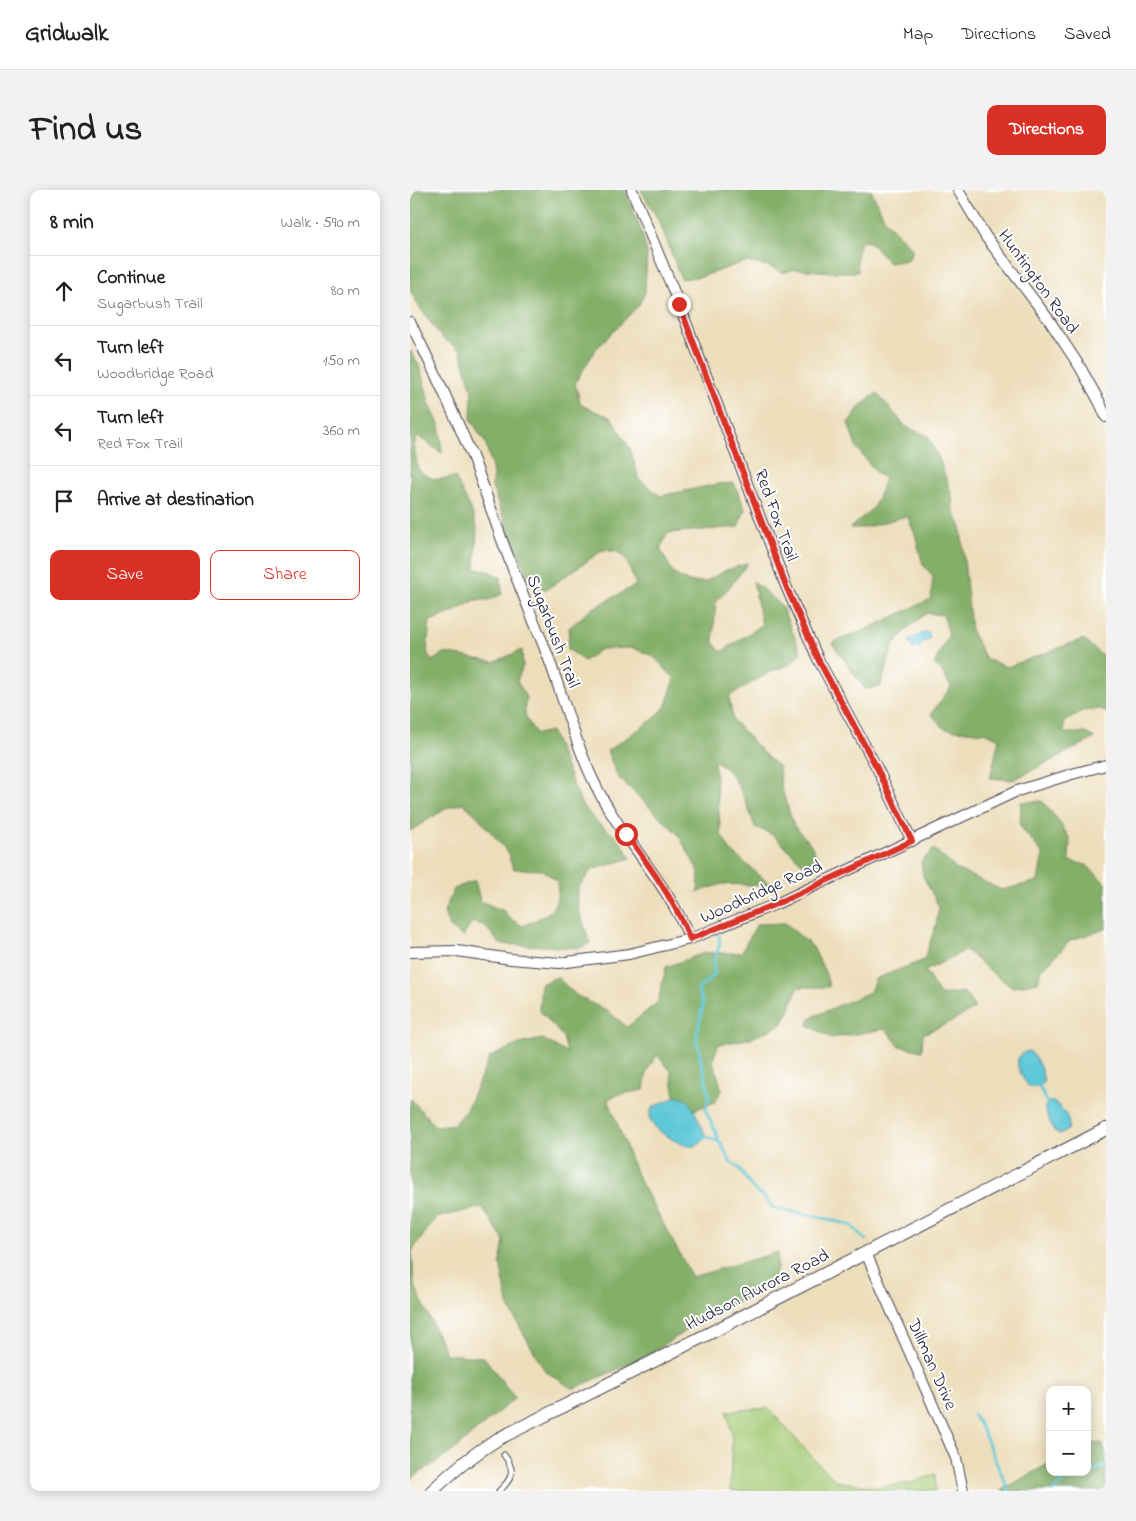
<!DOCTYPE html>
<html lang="en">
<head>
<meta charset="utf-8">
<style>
  :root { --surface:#fff; --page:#f2f2f2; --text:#202124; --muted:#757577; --line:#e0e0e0; --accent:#d93025 }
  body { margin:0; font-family:"Indie Flower",sans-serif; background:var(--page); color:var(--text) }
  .controls { position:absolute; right:15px; bottom:15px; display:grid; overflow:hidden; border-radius:10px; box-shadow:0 2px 12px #0003 }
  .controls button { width:45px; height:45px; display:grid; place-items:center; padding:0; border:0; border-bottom:1px solid var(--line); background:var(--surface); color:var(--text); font:25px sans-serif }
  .stop { position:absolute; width:15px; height:15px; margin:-11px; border:4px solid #d93025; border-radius:50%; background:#fff }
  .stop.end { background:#d93025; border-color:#fff; box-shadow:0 1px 5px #0008 }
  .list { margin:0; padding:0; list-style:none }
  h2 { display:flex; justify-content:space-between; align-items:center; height:65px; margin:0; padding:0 20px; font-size:21px }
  h2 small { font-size:16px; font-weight:400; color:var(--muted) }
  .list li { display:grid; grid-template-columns:32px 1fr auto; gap:15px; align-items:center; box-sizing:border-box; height:70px; padding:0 20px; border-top:1px solid var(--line) }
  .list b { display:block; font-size:19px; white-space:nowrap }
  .list p { margin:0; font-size:16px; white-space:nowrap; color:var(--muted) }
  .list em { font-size:16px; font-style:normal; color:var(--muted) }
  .actions { display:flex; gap:10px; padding:15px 20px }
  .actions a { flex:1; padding:11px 0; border:1px solid var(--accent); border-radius:10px; text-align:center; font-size:18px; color:var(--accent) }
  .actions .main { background:var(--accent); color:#fff }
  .icon { flex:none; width:28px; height:28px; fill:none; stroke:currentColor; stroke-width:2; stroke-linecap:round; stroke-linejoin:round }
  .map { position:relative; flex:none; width:696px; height:1301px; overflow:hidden; border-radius:10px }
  header { display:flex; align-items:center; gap:30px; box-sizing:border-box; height:70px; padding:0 25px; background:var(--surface); border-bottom:1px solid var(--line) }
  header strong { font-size:24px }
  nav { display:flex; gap:28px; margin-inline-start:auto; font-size:18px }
  .intro { display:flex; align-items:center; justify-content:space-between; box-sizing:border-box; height:120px; padding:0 30px }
  h1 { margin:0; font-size:35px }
  .button { padding:12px 22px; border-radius:10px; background:var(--accent); color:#fff; font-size:18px; font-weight:700 }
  main { display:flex; gap:30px; padding:0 30px }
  aside { flex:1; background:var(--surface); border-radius:10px; box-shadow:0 2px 12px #0003 }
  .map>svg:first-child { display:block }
  .green { fill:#a4cb76; stroke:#637658 }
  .forest { fill:#83af67; stroke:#526851 }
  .water { fill:#5ec8d8; stroke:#40758a }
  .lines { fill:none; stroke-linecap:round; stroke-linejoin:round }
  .stream { stroke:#5ec8d8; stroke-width:3 }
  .service-casing { stroke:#403e4e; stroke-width:7 }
  .minor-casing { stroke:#403e4e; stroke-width:12 }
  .tertiary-casing { stroke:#403e4e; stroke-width:14 }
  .service { stroke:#fff; stroke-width:5 }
  .minor { stroke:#fff; stroke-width:10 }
  .tertiary { stroke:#fff; stroke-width:12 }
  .route { stroke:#d93025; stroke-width:6 }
  .labels { text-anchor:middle; stroke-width:4; stroke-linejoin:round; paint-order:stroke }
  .street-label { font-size:18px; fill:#22223b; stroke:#fff }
</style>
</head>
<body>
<header>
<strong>Gridwalk</strong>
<nav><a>Map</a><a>Directions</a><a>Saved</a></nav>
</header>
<div class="intro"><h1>Find us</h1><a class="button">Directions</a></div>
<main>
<aside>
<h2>8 min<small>Walk · 590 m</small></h2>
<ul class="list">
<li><svg class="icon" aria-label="ahead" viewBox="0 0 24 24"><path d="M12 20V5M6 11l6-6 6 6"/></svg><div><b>Continue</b><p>Sugarbush Trail</p></div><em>80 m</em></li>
<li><svg class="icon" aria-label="left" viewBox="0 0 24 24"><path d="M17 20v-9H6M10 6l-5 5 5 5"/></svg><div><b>Turn left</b><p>Woodbridge Road</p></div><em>150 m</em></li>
<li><svg class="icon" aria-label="left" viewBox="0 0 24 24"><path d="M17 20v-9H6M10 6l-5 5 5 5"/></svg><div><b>Turn left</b><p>Red Fox Trail</p></div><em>360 m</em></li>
<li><svg class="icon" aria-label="arrive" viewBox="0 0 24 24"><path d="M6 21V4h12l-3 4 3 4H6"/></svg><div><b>Arrive at destination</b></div></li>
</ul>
<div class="actions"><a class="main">Save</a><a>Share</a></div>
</aside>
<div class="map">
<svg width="696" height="1301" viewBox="0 0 696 1301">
  <rect width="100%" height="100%" fill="#fff"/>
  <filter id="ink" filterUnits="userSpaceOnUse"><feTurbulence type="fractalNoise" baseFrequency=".02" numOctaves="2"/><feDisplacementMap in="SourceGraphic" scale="10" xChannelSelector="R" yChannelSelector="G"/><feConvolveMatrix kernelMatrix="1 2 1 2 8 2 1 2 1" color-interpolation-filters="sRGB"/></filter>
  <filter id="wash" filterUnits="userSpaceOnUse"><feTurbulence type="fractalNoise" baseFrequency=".0096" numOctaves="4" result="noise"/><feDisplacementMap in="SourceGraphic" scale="20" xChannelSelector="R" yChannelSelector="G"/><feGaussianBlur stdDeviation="1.12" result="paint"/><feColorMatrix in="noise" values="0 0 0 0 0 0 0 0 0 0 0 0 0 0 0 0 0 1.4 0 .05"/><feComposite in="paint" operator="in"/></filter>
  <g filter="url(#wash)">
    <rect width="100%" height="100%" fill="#eddebb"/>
    <!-- green -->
    <polygon class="green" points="358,1218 403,1268 426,1291 465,1297 502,1293 525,1284 526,1301 320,1301 322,1245 317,1221"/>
    <!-- forest -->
    <g class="forest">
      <path d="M 0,0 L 214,0 L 216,2 L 231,40 L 237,62 L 235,102 L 229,115 L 186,159 L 165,193 L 171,215 L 202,228 L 220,259 L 229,289 L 250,306 L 308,294 L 324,293 L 335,319 L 328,337 L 258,343 L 250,359 L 264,384 L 279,392 L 295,392 L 314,381 L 338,373 L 322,394 L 306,412 L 303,452 L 311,462 L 352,435 L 343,391 L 371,415 L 391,462 L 381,474 L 360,482 L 319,506 L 323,530 L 357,567 L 369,577 L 371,597 L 384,636 L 400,653 L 410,673 L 398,679 L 363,645 L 345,637 C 336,613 328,583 304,570 L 311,644 L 320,660 L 362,696 L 312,694 L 288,702 L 289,682 L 268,644 L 208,587 L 197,561 L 244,529 L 255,517 L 265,489 L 243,466 L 223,458 L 191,459 L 174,471 L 158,459 L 159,438 L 180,420 L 226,395 L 216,369 L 208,362 L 193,360 L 137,399 L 124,399 L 98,340 L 82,297 L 83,283 L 76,254 L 61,230 L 62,200 L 50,160 L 32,148 L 8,115 L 0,100 Z"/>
      <polygon points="231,0 461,0 475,30 503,60 498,70 479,73 460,52 451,51 447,67 448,82 421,82 385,79 373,83 358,76 335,72 293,86 271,89 250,33"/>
      <path d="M 0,160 L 9,175 L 20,215 L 30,236 L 32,263 L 7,246 L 4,258 L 8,279 C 22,292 26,290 45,287 L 62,322 L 67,338 L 65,379 L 75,380 L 91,387 L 92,404 L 79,410 L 65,410 L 44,422 L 20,431 L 17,462 L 22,471 L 34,463 L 84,472 L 112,460 L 113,476 L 107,491 L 117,509 C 111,523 118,533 127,544 L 141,541 L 172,615 L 188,633 L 209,649 L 221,668 L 182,680 L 168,698 L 168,717 L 180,753 L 171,758 L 90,754 L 74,735 L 62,732 L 53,747 L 39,736 L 34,722 L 44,699 L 65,690 L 70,711 L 94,721 L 100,729 L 113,736 C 137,724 151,722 147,691 L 132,680 L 104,679 L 100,671 L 100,665 L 68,627 L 53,613 L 37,618 L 0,641 Z"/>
      <polygon points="467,203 496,237 518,246 530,271 542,306 543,319 551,338 561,440 576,469 597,477 673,449 696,469 696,523 691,519 672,521 654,532 654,543 675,543 685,548 603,590 580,588 589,549 577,543 535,539 521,524 541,497 533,483 524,474 539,444 533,425 517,423 499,437 484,454 470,497 455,499 422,453 457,439 521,409 523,386 513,375 505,344 497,326 453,338 440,338 463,318 471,301 475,288 467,284 446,257 438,233 451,215"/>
      <polygon points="632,611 648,630 660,649 659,671 677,675 696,694 696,739 661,750 631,781 628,792 603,797 586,786 556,760 515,781 530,805 554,802 565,818 545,830 513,844 512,861 489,856 476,839 421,848 398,835 400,828 460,802 465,789 514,770 526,735 529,717 513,686 511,671 524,659 546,679 592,700 628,691 633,664 610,636 611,612"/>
      <path d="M 375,733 L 403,757 L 416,784 L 419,797 L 388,797 L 379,821 L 372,834 L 342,848 L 308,855 L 303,871 L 312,900 L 305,912 L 284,920 C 278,912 276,908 265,907 L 261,881 L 247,865 L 237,881 L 234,900 L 210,904 L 198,909 L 227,985 L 282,1087 L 368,1062 L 367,1078 L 362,1095 L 291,1131 L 235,1167 L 163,1199 L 135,1181 L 99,1118 L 90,1074 L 94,1051 L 72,1017 L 26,1028 L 2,1061 L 4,1094 L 36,1164 L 74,1167 L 105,1208 L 39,1264 L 0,1289 L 0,908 L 25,936 L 44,934 L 56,920 L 80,867 L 109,854 L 133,849 L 157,863 L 153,847 L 129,820 L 131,794 L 147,787 L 166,805 L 199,822 L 217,837 L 248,812 L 256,777 L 294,763 L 331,763 L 347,734 Z"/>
      <polygon points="682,1253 692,1253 696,1264 696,1301 590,1301 640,1273 640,1282 677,1282 677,1255"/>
    </g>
    <!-- water -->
    <g class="water">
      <polygon points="516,442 519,443 520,449 511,453 510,457 503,459 499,452 501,449"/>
      <path d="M 619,861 C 626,865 635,885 633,893 L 628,897 L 619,897 C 611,886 598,865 619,861 Z"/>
      <path d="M 265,907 C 266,907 272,907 273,907 C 283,911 291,937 296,946 C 288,962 274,956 262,949 C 250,942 233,933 243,917 Z"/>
      <path d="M 638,912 L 643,912 C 652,917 662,929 658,940 L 649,944 L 644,941 L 635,920 L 635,917 Z"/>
    </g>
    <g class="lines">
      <!-- stream -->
      <g class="stream">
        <polyline points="629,896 637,913"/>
        <path d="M 296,946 L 311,953 L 320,972 L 328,977 L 341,996 L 348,1003 L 353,1006 L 363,1018 L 410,1027 L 440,1035 C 447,1039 450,1047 457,1050"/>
        <path d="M 309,951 C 307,943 297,925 296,920 C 296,914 299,910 299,904 L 287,852 L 287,844 L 293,815 L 288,799 L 305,784 L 303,774 L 310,754 L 309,745"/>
        <polyline points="563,1224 571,1237 599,1301"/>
        <polyline points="677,1281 696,1276"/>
        <polyline points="643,1301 656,1289 674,1282"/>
      </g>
    </g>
  </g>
  <g filter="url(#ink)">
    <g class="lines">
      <!-- service casing -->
      <g class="service-casing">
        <path id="service" d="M 89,1301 C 103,1288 106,1281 94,1265"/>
      </g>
      <!-- minor casing -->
      <g class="minor-casing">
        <g id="minor">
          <polyline points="222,0 269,114 376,396 408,469 467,578 502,651"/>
          <polyline points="548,0 576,47 639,130 670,177 690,213 696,227"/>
          <path d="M 0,132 C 22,176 43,221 62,266 C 75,299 85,333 98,366 C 110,398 124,431 137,464 C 153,506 164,551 184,592 C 210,647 257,691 280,749"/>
          <polyline points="0,762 47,761 101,769 149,773 219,764 280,749 366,714 607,601 662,584 696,575"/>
          <polyline points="456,1063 546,1268 553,1301"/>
        </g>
      </g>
      <!-- tertiary casing -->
      <g class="tertiary-casing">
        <path id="tertiary" d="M 22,1301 C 43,1281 63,1264 88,1249 L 304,1141 L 696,939"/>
      </g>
      <!-- service -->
      <use href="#service" class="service"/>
      <!-- minor -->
      <use href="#minor" class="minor"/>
      <!-- tertiary -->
      <use href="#tertiary" class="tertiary"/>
    </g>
  </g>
  <g class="lines" filter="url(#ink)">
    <!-- route -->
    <path class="route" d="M 216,644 C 240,677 265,711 280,749 L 366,714 L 502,651 L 467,578 L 408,469 L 376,396 L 269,114"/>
  </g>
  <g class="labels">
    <!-- street labels -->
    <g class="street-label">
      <text transform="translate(629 91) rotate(54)" y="6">Huntington Road</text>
      <text transform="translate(367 325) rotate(70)" y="6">Red Fox Trail</text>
      <text transform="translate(144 441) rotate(69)" y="6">Sugarbush Trail</text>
      <text transform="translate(351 701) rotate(-24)" y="6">Woodbridge Road</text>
      <text transform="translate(347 1099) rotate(-27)" y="6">Hudson Aurora Road</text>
      <text transform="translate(523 1174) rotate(66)" y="6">Dillman Drive</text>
    </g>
  </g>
</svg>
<div class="controls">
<button>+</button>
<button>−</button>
</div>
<div class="stop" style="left:216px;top:644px"></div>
<div class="stop end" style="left:269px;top:114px"></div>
</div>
</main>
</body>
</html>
